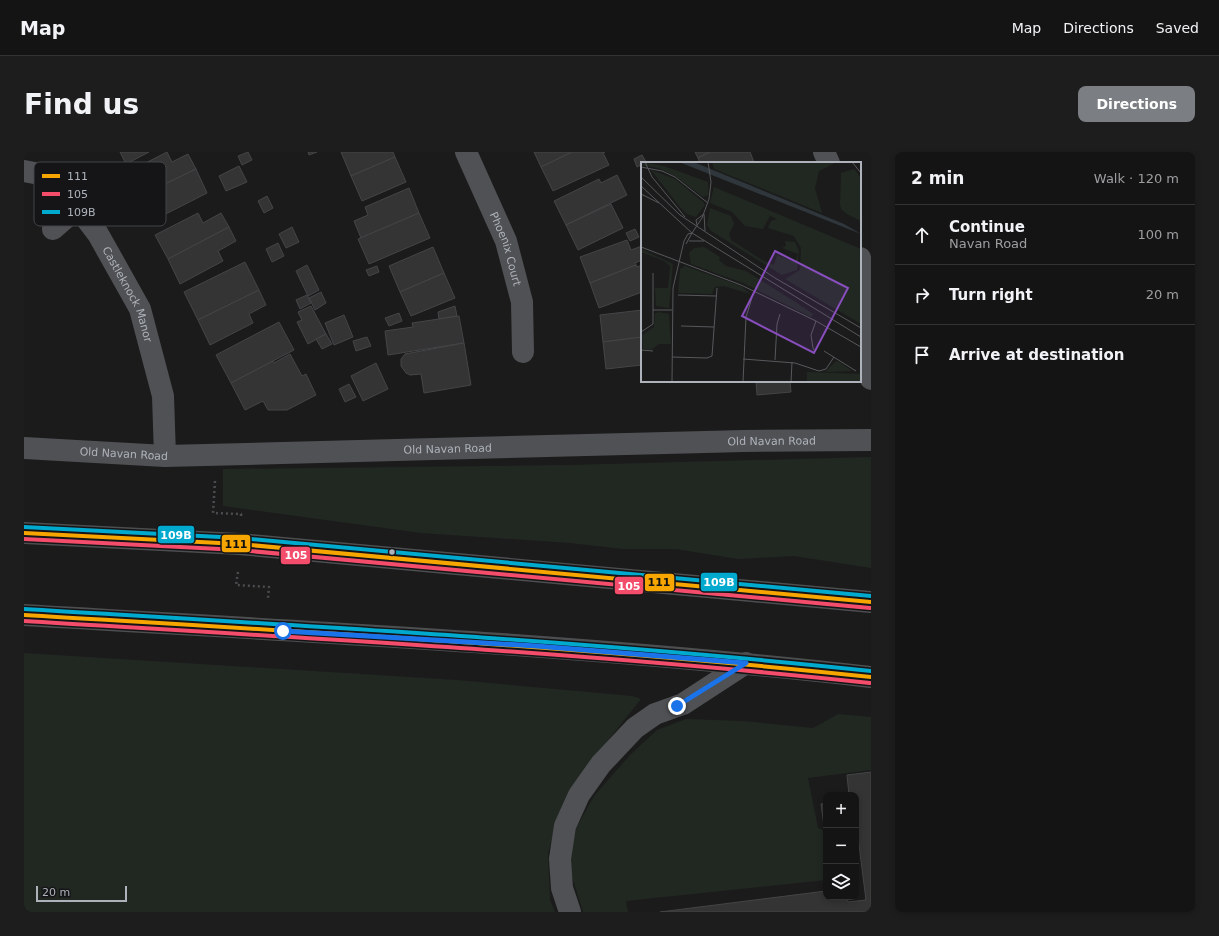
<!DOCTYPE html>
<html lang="en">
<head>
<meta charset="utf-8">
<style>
  :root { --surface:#141414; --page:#1d1d1d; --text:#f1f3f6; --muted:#9d9ea0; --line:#333334; --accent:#7b7e83 }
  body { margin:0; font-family:"DejaVu Sans",sans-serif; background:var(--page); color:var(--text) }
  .controls { position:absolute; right:12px; bottom:12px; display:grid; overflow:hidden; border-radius:8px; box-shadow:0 2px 6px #0003 }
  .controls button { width:36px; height:36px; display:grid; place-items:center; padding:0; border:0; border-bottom:1px solid var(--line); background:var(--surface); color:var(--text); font:20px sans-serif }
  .scale { position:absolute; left:12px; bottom:10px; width:91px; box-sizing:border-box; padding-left:4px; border:2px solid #aeb3bb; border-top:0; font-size:11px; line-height:14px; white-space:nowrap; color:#aeb3bb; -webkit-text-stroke:3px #151517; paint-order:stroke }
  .stop { position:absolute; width:12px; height:12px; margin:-9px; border:3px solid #1a73e8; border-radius:50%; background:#fff }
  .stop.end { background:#1a73e8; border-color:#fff; box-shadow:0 1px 4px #0008 }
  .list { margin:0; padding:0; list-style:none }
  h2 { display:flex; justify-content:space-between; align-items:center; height:52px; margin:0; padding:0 16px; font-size:17px }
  h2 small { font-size:13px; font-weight:400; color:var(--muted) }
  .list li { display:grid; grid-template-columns:26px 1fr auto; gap:12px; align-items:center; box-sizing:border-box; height:60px; padding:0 16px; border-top:1px solid var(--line) }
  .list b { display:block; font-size:15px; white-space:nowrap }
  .list p { margin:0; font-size:13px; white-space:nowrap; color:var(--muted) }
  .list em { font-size:13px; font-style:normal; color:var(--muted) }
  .icon { flex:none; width:22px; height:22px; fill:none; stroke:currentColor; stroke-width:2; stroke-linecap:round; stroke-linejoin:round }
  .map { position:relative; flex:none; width:847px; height:760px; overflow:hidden; border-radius:8px }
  header { display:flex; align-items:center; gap:24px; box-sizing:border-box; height:56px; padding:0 20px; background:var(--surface); border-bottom:1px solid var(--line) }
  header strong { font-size:19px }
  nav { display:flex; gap:22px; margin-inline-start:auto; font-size:14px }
  .intro { display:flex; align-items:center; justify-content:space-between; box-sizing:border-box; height:96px; padding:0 24px }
  h1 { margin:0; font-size:28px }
  .button { padding:10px 18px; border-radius:8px; background:var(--accent); color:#fff; font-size:14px; font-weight:700 }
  main { display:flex; gap:24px; padding:0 24px }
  aside { flex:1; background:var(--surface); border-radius:8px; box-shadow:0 2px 6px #0003 }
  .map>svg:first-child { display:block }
  .green { fill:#212822 }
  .building { fill:#343435; stroke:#444547 }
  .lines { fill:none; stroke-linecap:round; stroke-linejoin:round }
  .path { stroke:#4b4c4f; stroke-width:2.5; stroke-dasharray:2 3; stroke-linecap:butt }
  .minor { stroke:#505154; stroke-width:22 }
  .major { stroke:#4d4e50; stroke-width:22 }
  .bus-1-casing { stroke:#151517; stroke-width:7 }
  .bus-2-casing { stroke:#151517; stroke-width:7 }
  .bus-3-casing { stroke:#151517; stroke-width:7 }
  .bus-1 { stroke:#f7a600; stroke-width:4 }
  .bus-2 { stroke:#f44d6c; stroke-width:4 }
  .bus-3 { stroke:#00a9ce; stroke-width:4 }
  .route { stroke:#1a73e8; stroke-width:5 }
  .bus-dot { fill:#aeb3bb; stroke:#151517; stroke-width:1.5 }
  .labels { text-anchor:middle; stroke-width:3; stroke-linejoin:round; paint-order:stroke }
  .street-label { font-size:11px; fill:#aeb3bb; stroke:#151517 }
  .inset-road { fill:none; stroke:#56585b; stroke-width:1 }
  .view { fill:#884ebe; fill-opacity:0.15; stroke:#884ebe; stroke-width:2 }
  .inset-edge { fill:none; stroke:#aeb3bb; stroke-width:2 }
  .key { fill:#151517; stroke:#434448; stroke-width:1 }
  .key-label { font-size:11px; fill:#aeb3bb }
  .line-badge { stroke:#151517; stroke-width:1.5 }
  .badge-label { font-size:11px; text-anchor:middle; font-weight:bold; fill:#fff }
  .pale-badge-label { font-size:11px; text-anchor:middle; font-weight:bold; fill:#111 }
</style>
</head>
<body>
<header>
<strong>Map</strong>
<nav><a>Map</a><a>Directions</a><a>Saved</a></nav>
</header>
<div class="intro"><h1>Find us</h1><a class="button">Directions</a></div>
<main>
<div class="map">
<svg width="847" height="760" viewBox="0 0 847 760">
  <rect width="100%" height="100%" fill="#1b1b1b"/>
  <!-- green -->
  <g class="green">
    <polygon points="847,305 847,416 770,404 714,407 652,397 599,397 546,391 397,381 199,354 199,317 545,313"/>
    <polygon points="0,501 433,528 608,544 617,547 562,616 533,670 524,701 526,748 531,760 0,760"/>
    <polygon points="814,562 847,565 847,618 784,626 794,676 802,679 802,728 602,749 604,760 559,760 546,718 549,682 570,644 606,603 633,578 662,567 719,569 789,576"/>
  </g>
  <!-- building -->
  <g class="building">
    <polygon points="96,0 125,0 102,12"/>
    <polygon points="143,0 148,10 164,2 172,17 112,46 100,22"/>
    <polygon points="224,0 228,8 218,13 214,4"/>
    <polygon points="284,0 293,0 285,3"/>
    <polygon points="317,0 369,0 371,5 327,24"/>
    <polygon points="510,0 548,0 517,15"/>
    <polygon points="548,0 581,0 579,1 585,13 529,39 517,15"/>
    <polygon points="671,0 686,0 674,6"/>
    <polygon points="686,0 726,0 730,10 676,11 674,6"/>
    <polygon points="618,3 622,10 613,15 610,7"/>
    <polygon points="371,5 382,30 338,49 327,24"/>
    <polygon points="215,14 223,30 202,39 195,24"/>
    <polygon points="172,17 183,41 124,71 112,46"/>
    <polygon points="593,23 603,43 542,73 530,49 575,27 577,31"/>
    <polygon points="385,36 395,61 337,86 330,69 344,63 341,55"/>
    <polygon points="243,44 249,56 240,61 234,49"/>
    <polygon points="587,52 599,76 554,98 542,73"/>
    <polygon points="174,61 179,71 197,61 205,75 144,107 131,83"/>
    <polygon points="395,61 406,86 345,112 334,87"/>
    <polygon points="205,75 212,89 194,99 199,109 156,132 144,107"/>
    <polygon points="268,75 275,90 262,96 255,82"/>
    <polygon points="611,77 615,85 606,89 602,81"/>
    <polygon points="603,88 607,98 618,94 618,108 611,111 612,113 566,131 556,105"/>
    <polygon points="254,91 260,104 248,110 242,97"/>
    <polygon points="409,95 420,121 376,140 365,114"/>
    <polygon points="221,110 235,138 174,168 160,140"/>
    <polygon points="283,113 295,138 284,144 272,119"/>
    <polygon points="612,113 613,115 618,113 618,140 575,156 566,131"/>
    <polygon points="353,114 355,120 345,124 342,118"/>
    <polygon points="420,121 431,146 387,164 376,140"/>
    <polygon points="235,138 242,153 225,162 229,171 186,193 174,168"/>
    <polygon points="297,140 302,151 291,158 285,146"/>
    <polygon points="283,143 287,151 276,157 272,148"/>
    <polygon points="287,154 302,182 284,192 273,170 278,168 274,160"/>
    <polygon points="431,154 433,164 415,167 414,160"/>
    <polygon points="618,158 618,185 579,190 576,163"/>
    <polygon points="375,161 378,169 365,174 361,166"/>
    <polygon points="320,163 329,185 310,193 301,171"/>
    <polygon points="435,164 440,191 364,203 361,179 389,175 388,171"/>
    <polygon points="255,170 270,198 207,231 192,203"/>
    <polygon points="302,182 308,192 298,197 292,187"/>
    <polygon points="343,185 347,194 332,199 329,189"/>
    <polygon points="618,185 618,213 582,217 579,190"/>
    <polygon points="440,191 447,233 400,241 397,222 386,223 382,221 377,214 377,207 381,202"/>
    <polygon points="266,202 278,224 282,222 292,243 263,258 244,258 239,249 221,258 207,231 249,209 250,211"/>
    <polygon points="352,211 364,237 339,249 327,224"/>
    <polygon points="732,229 766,229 767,240 733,243"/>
    <polygon points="325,232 332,245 321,250 315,237"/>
    <polygon points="847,620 847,760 636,760 802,739 802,745 823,745 824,750 842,748 832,669 832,643 825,643 823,623"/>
    <polygon points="802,651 802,673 800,674 797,652"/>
  </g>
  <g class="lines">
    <!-- path -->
    <g class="path">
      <polyline points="191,329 189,361 217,362 217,365"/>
      <polyline points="214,420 212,433 245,435 244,446"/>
    </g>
    <!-- minor -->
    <g class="minor">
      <path id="s1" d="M 442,0 L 482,89 L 498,150 L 499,200"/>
      <polyline points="800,0 805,11"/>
      <path id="s2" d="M 0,19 L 21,23 L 39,36 L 74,82 L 116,157 L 139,244 L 141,304"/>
      <polyline points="29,77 54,55"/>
      <polyline points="836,106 843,138 847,227"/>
      <path id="s3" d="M 0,296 L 141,304 L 720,289 L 847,288"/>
      <polyline points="546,760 538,736 536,707 541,674 555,643 577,612 611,576 631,562 659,552 722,511"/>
    </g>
    <!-- major -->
    <g class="major">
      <polyline points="0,381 215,392 847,450"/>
      <path d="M 0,463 C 283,480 566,493 847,525"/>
    </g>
    <!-- bus-1 casing -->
    <g class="bus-1-casing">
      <g id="bus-1">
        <polyline points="0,381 215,392 847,450"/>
        <path d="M 0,463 C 283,480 565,495 847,525"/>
      </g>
    </g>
    <!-- bus-2 casing -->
    <g class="bus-2-casing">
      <g id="bus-2">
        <polyline points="0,387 215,398 846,456"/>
        <path d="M 0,469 C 283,486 565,501 846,531"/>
      </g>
    </g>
    <!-- bus-3 casing -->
    <g class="bus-3-casing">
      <g id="bus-3">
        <polyline points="0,375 216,386 847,444"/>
        <path d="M 0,457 C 283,474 565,489 847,519"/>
      </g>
    </g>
    <!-- bus-1 -->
    <use href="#bus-1" class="bus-1"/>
    <!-- bus-2 -->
    <use href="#bus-2" class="bus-2"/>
    <!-- bus-3 -->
    <use href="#bus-3" class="bus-3"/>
  </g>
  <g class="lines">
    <!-- route -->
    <polyline class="route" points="259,479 512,494 722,511 653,554"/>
  </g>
  <!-- markers -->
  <circle class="bus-dot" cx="368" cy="400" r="3.5"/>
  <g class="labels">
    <!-- street labels -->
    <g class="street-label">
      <text dy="4" stroke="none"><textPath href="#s1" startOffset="105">Phoenix Court</textPath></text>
      <text dy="4" stroke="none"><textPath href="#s2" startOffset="169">Castleknock Manor</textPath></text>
      <text dy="4" stroke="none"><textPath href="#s3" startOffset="748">Old Navan Road</textPath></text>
      <text dy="4" stroke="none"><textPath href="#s3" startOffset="424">Old Navan Road</textPath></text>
      <text dy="4" stroke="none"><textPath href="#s3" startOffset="100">Old Navan Road</textPath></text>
    </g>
  </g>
  <!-- overview -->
  <g transform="translate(617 10)">
    <rect width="220" height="220" fill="#1b1b1b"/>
    <path d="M 0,0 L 23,4 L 67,20 L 67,33 L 62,35 L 34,14 L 17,6 L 0,3 ZM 71,0 L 196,0 L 178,9 L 174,26 L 181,51 L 73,7 ZM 213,7 L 220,16 L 220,59 L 206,52 L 200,47 L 199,42 L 200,11 ZM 10,8 L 34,17 L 62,40 L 64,43 L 55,55 L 46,52 L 39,45 ZM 73,25 L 220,87 L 220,162 L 144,117 L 159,108 L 160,86 L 153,74 L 127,66 L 130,59 L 136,57 L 129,54 L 122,67 L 104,64 L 91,50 L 69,41 ZM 69,46 L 90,54 L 93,62 L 88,72 L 90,78 L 121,98 L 133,103 L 136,93 L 154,100 L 157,92 L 141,86 L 145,84 L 144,79 L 154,80 L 158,89 L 156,108 L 141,113 L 70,69 L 66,63 ZM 63,85 L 79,95 L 78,98 L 85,104 L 105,109 L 156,141 L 172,152 L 170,155 L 102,121 L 50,102 L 48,91 L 53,86 ZM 0,87 L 32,102 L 28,146 L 15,144 L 14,126 L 27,126 L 29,104 L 23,99 L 0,90 ZM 44,104 L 100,124 L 109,132 L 83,124 L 74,125 L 71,132 L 37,131 L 39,107 ZM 17,150 L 28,152 L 30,182 L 18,182 L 10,188 L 2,187 L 1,173 L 13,165 L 14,152 ZM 195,199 L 198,200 L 211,209 L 184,210 ZM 166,210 L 220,212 L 220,220 L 166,220 Z" fill="#212822"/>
    <path d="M 38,0 L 55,1 L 203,62 L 220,72 Z" fill="#2f373d"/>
    <path class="inset-road" d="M 4,0 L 11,15 L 44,55M 211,0 L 220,11M 0,5 L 21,9 L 34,15 L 67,41M 0,15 L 39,53 L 134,116 L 220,166M 0,24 L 51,71 L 220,175M 0,32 L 18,41M 63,52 L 64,69M 56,63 L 55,58 L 63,52M 51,71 L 61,56 L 68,37 L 70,20 L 67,0M 48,79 L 63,79M 45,82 L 51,71M 0,85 L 100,123 L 175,159 L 220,185M 37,133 L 75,134M 12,148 L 31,148M 40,164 L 73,165M 0,170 L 12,162 L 12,111M 0,188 L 12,189M 183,189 L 215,209M 174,190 L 172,186 L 170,173 L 175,159M 31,195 L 66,196 L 71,194 L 76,126M 102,197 L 154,201 L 178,209 L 185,207 L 193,195M 134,198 L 136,162 L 139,152M 31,220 L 32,126 L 43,79 L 47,72 L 51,71M 102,220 L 105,155 L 113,129M 150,220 L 151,200"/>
    <path class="view" d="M 134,89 L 207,126 L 173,191 L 101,154 Z"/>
    <rect width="220" height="220" class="inset-edge"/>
  </g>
  <!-- legend -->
  <rect x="10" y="10" width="132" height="64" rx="6" class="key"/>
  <rect x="18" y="22" width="18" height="4" fill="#f7a600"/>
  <rect x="18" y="40" width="18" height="4" fill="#f44d6c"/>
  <rect x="18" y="58" width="18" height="4" fill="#00a9ce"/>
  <g class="key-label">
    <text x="43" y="28">111</text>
    <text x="43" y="46">105</text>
    <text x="43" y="64">109B</text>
  </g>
  <g class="line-badge">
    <rect x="133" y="373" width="38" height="19" rx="4" fill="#00a9ce"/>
    <rect x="197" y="382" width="30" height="19" rx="4" fill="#f7a600"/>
    <rect x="256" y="394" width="31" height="19" rx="4" fill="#f44d6c"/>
    <rect x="676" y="420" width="38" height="20" rx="4" fill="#00a9ce"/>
    <rect x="620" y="421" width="31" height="19" rx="4" fill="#f7a600"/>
    <rect x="590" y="424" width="30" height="19" rx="4" fill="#f44d6c"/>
  </g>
  <g class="badge-label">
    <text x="152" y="387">109B</text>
    <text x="272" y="407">105</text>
    <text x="695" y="434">109B</text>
    <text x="605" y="438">105</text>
  </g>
  <g class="pale-badge-label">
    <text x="212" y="396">111</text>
    <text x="635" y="434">111</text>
  </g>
</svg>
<div class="controls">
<button>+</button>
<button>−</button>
<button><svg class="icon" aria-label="layers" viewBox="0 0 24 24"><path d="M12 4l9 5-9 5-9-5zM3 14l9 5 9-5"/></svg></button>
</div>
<div class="scale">20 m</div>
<div class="stop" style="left:259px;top:479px"></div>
<div class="stop end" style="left:653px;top:554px"></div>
</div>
<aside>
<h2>2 min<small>Walk · 120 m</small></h2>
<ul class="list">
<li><svg class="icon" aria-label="ahead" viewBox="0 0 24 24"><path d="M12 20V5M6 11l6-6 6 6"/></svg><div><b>Continue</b><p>Navan Road</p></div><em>100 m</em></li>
<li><svg class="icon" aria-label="right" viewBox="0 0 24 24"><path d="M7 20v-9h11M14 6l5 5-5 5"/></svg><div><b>Turn right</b></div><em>20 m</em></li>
<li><svg class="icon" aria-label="arrive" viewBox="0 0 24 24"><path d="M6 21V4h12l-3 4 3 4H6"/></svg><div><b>Arrive at destination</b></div></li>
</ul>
</aside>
</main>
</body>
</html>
